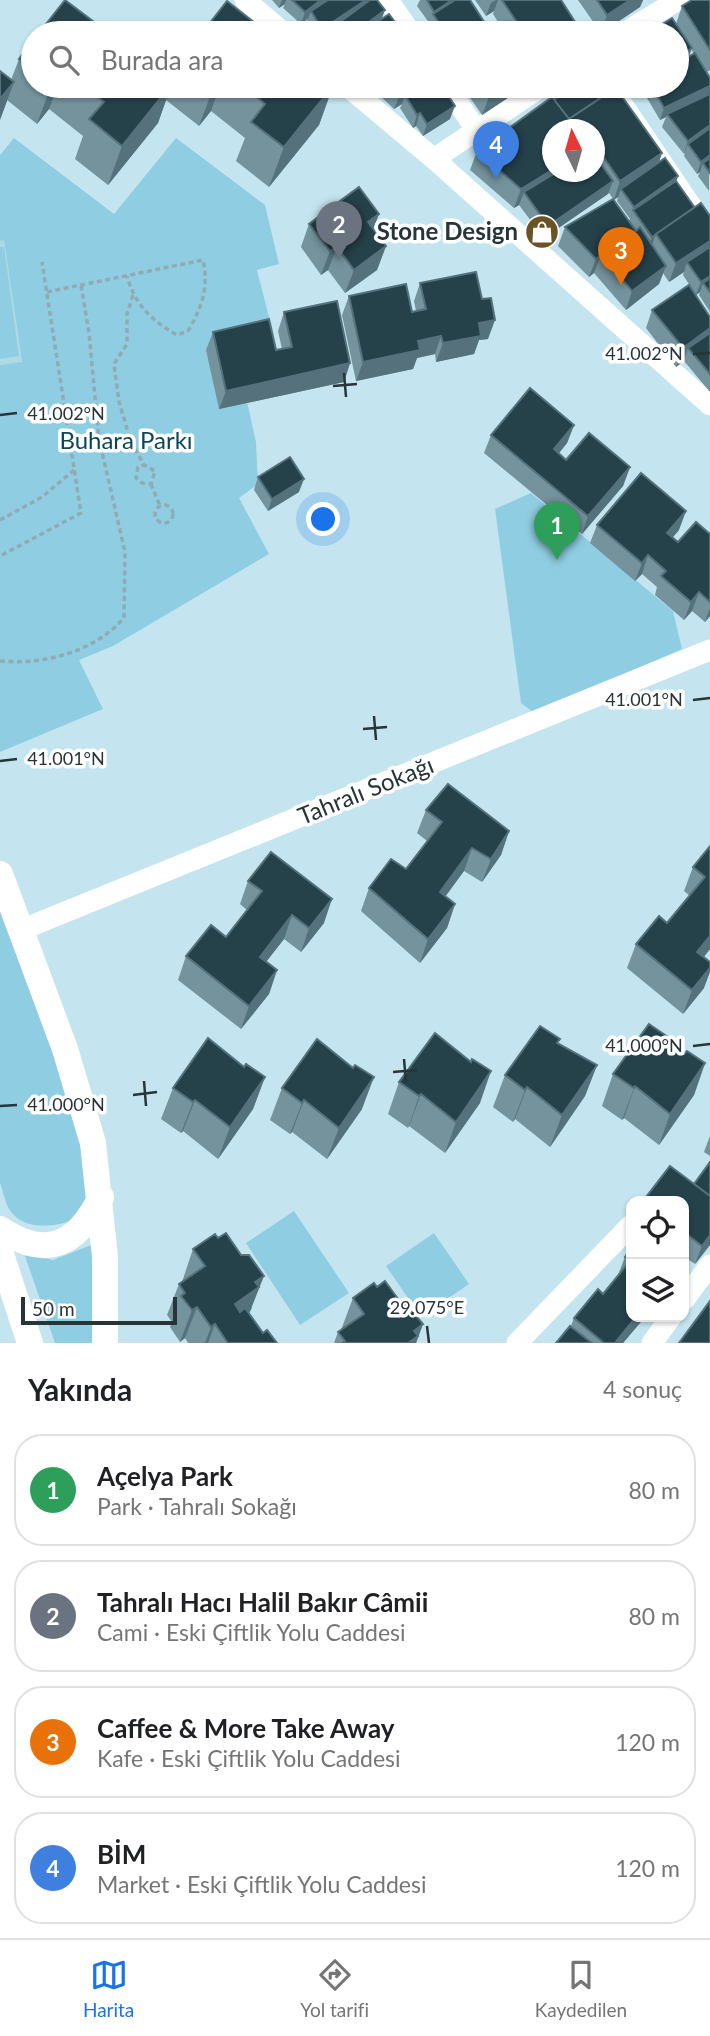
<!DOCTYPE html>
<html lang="tr">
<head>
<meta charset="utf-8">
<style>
  :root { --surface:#fff; --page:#f2f2f2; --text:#202124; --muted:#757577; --line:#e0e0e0; --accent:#1a73e8 }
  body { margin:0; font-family:Lato,sans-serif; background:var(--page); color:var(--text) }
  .controls { position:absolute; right:21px; bottom:21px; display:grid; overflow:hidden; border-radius:14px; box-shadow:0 2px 5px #0004 }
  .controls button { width:63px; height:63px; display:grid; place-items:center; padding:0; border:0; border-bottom:2px solid var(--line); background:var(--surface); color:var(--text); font:35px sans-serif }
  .compass { position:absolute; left:542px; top:119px; width:63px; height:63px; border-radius:50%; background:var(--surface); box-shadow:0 2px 5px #0004; rotate:355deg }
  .scale { position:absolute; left:21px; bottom:18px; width:156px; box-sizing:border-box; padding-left:7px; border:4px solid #273438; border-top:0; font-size:19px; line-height:24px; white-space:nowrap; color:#273438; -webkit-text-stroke:5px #fff; paint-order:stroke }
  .you { position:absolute; left:324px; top:520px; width:24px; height:24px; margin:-18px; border:5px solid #fff; border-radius:50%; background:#1a73e8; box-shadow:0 0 0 10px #1a73e833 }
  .badge { display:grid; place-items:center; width:46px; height:46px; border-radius:50%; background:var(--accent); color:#fff; font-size:23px; font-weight:700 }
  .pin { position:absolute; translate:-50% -58px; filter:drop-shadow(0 2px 4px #0008) }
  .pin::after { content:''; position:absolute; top:37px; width:24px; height:21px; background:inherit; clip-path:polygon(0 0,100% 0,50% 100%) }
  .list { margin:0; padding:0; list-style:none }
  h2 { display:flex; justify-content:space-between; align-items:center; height:91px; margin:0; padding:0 28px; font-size:30px }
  h2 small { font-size:23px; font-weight:400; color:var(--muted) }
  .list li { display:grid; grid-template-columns:46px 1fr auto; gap:21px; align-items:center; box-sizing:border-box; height:112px; margin:0 14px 14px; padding:0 14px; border:2px solid var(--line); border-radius:28px }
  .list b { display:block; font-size:26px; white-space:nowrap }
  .list p { margin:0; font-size:23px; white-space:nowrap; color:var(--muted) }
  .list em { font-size:23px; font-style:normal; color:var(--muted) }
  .icon { flex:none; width:38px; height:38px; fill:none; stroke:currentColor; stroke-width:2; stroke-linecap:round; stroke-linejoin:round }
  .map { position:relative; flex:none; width:710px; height:1343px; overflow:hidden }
  .search { position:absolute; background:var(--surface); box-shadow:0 2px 5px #0004; left:21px; right:21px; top:21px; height:77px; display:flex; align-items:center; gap:18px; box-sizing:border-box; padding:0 24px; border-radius:38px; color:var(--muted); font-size:26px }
  .sheet { height:595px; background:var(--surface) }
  nav { display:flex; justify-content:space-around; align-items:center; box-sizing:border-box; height:98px; border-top:2px solid var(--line); background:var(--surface); font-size:19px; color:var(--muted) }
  nav a { display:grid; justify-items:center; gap:4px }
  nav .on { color:var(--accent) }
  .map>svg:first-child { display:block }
  .built { fill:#afd9e5 }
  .green { fill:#8fcee2 }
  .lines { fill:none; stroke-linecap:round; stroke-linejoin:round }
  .path { stroke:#90abb3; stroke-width:3.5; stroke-dasharray:5 3.5; stroke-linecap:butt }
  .minor { stroke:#fff; stroke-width:21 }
  .major { stroke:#fff; stroke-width:26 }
  .wall { fill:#74939c; fill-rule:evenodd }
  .shaded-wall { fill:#55727c }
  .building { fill:#25414a; stroke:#55727c; stroke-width:2 }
  .ticks { fill:none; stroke:#273438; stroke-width:2.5 }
  .labels { text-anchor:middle; stroke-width:7; stroke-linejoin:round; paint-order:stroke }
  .poi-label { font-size:24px; font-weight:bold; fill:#273438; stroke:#fff; text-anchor:end }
  .park-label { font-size:24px; fill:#0a4857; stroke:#fff }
  .street-label { font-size:24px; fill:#273438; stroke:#fff }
  .ticks-label { font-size:18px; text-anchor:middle; fill:#273438; stroke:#fff; stroke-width:7; stroke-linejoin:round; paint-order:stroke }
</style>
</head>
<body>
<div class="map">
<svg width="710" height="1343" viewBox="0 0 710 1343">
  <rect width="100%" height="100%" fill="#c4e5ef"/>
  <!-- built -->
  <polygon class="built" points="4,240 22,363 0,365 0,241"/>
  <!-- green -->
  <g class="green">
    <polygon points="14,138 114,214 176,138 265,205 279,264 257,270 270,321 231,330 256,442 258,484 239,498 269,554 113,646 79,660 103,709 0,752 0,365 22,362 4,240 0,241 0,155"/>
    <polygon points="0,247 4,247 19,356 0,359"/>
    <polygon points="531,493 673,611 682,649 534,713 521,703 495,509"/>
    <path d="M 0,911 L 54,1049 L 94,1185 L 76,1219 C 56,1227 23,1232 9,1209 C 5,1202 3,1191 0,1183 Z"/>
    <polygon points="294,1211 349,1293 300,1325 246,1243"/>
    <polygon points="434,1233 469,1284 421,1317 386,1266"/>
    <polygon points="99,1242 98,1343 55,1343 24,1253 53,1260"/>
  </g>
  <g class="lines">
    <!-- path -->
    <g class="path">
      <path d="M 47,292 L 203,260 C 209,288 202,307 188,331 L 177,335 C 151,320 135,305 127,276"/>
      <polyline points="133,295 127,314 127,344 114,364 119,402 131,442 144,465 155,471 151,484 142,483 136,478 138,467 144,465"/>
      <polyline points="151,484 160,506"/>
      <circle cx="164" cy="514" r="9"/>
      <polyline points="0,520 42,497 74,470"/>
      <polyline points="2,555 81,513 42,262"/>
      <path d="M 0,661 C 44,665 94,652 124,618 L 125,552 L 99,439 L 89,333 L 81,285"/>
    </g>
    <!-- minor -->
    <g class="minor">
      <polyline points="245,0 284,33"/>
      <polyline points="388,0 411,33"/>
      <polyline points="624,33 678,0"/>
      <polyline points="347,86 434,159 710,405"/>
      <polyline points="446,86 476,129"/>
      <polyline points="610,86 710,234"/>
      <polyline points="434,159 542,86"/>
      <polyline points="21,930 710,650"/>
      <polyline points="684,1300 710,1265"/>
      <polyline points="517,1343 631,1225"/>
      <polyline points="652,1343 671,1317"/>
    </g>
    <!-- major -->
    <g class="major">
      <polyline points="0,874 65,1049 93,1143 105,1257 105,1343"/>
      <path d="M 0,1229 C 47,1260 77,1245 101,1197"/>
      <polyline points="0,1251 30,1343"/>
    </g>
  </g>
  <!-- wall -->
  <g class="wall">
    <polygon points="272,0 377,0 382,19 403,33 313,33 306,24 308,19 301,24 283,8 285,4 279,8"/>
    <polygon points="420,0 470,0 490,31 500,25 493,14 494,11 486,16 475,0 561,0 577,25 574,33 433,33 428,27 430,24 417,6"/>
    <polygon points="578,0 643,0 640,7 601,33"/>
    <path d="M 710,0 L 710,70 L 707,72 L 710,78 L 709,191 L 698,176 L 700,172 L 697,174 L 684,156 L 685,153 L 684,154 L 662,127 L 666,117 L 660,120 L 644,93 L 646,88 L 644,89 L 642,86 L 677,86 L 676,24 L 682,6 ZM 691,49 L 694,54 L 688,57 Z"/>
    <polygon points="33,40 33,86 333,86 319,125 269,187 236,161 245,138 211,111 199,126 166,100 158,123 108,185 75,159 83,136 49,109 37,124 7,100 0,120 11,80 19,59"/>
    <polygon points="369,86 442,86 450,119 423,136 416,126 413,128 400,108 402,104 394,109 377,93 379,87 375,90"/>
    <polygon points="462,86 526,86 482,115"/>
    <path d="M 554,100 L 659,162 L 678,176 L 676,182 L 695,208 L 710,216 L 710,312 L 699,295 L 700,292 L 696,295 L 683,275 L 684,272 L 669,282 L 663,273 L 659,284 L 626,310 L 594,273 L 589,277 L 558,246 L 565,227 L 629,221 L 630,219 L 617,201 L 618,197 L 614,200 L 609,193 L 544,238 L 519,205 L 514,208 L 470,170 L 477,151 ZM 552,130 L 594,130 L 594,172 Z"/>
    <polygon points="379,214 373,229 386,246 377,270 345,293 328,270 321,275 301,247 309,224"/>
    <polygon points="420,283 488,339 479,340 474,354 436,362 435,354 417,358 413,369 356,381 342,315 349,296 412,312 416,311 414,301"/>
    <polygon points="652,310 710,317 710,392 684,361 676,367 646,328"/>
    <polygon points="284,312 350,363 344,382 219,409 206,350 213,332 276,350 282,349 278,331"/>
    <polygon points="574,425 567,443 559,453 566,460 630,467 623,486 582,534 484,453 491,435"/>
    <polygon points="258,477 299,492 268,511 254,490"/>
    <polygon points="597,525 679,530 673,537 678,542 710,534 710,616 705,622 692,611 684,620 655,595 657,587 642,574 635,581 590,543"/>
    <polygon points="426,810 509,831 501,855 482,882 464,871 445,896 455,904 447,928 420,963 361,911 369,888 406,869 427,841 417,833"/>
    <polygon points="710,846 710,949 704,957 704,988 683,1014 627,968 636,944 667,923 690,896 684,891 693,867"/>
    <polygon points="248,881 324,923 301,952 284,939 266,962 277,970 269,994 241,1029 178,980 186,956 226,937 247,910 240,904"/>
    <polygon points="668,1037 667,1041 684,1054 705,1063 694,1095 659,1145 624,1118 622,1120 602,1106 613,1074"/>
    <polygon points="558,1043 597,1065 585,1096 550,1147 515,1119 513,1122 493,1107 505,1075"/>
    <polygon points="471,1062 480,1103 445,1153 409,1126 408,1128 388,1114 399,1082"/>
    <polygon points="244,1067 265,1077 253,1109 218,1159 183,1131 181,1133 161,1119 173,1088"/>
    <polygon points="282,1088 362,1109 327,1159 292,1132 290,1134 270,1120"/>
    <polygon points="710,1136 710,1156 704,1152"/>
    <polygon points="684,1201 710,1245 695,1264 686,1258 684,1265"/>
    <polygon points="193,1249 252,1308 249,1313 263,1333 277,1343 188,1343 185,1338 180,1342 170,1327 172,1322 167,1315 179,1284 182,1282"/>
    <polygon points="631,1249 631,1317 645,1317 623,1343 556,1343 571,1326 574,1318 603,1294 618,1275 625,1257"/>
    <polygon points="377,1287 401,1303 423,1324 416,1343 334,1343 338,1332 341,1330 353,1298"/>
  </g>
  <!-- shaded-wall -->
  <g class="shaded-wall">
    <polygon points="282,0 286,0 285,4 279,8"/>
    <polygon points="321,0 334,0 311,11 308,19 301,24 305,12"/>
    <polygon points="366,0 373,0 329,30 328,33 321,33 322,29"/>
    <polygon points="452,0 467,0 433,14 434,12"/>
    <polygon points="496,0 498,0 494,11 486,16 491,3"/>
    <polygon points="630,0 643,0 640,7 601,33 607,15"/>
    <polygon points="385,10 380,23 366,33 354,33"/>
    <polygon points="577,25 574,33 564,33"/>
    <polygon points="692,48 687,61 677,67 677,58"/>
    <polygon points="14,82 0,120 0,99"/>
    <polygon points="51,86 58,86 49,109 37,124"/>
    <polygon points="170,86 171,86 158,123 108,185 122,146"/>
    <polygon points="214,86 220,86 211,111 199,126"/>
    <polygon points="333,86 319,125 269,187 284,147"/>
    <polygon points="414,86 425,86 405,95 402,104 394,109 399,97"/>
    <polygon points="505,86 526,86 482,115 489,97"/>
    <polygon points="710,86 710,94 667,114 666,117 660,120 664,108"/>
    <polygon points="455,106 450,119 423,136 427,124"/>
    <polygon points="420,113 416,126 413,128 417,115"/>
    <polygon points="710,125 710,134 688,144 684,154 688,141"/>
    <polygon points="662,153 656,172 621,189 618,197 614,200 620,181"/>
    <polygon points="710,155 710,165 703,163 700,172 697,174 701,162"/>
    <polygon points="552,170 552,172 573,172 524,192 519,205 514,208 521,189"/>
    <polygon points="678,176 673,189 633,210 629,220 634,207"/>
    <polygon points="613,181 608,194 544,238 548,226"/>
    <polygon points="379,214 370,237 368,222"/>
    <polygon points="656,234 651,247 647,249 652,237"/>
    <polygon points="710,241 710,255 687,262 684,272 669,282 676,263"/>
    <polygon points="386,246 377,270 345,293 354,270"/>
    <polygon points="337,247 328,270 321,275 330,251"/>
    <polygon points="601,255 594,273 589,277 596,259"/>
    <polygon points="666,266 659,284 626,310 632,291"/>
    <polygon points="710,276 710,285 703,283 700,292 696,295 701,282"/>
    <polygon points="495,320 488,339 479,340 474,354 436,362 443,343 479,323"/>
    <polygon points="710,328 710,340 688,348 684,361 676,367 683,348"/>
    <polygon points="441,336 435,354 417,358 413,369 356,381 363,362 418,341"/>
    <polygon points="350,363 344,382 219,409 226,391"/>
    <polygon points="574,425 567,443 547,468 554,449"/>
    <polygon points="630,467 623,486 582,534 588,516"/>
    <polygon points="304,479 299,492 268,511 272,499"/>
    <polygon points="686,511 679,530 661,551 667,533"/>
    <polygon points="648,555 642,574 635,581 642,563"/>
    <polygon points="699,592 692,611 684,620 691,602"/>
    <polygon points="710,608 710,616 705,622"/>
    <polygon points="509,831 501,855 482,882 491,859"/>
    <polygon points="472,848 464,871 432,915 440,892"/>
    <polygon points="332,899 324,923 301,952 309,928"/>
    <polygon points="455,904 447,928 420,963 428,939"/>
    <polygon points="292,915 284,939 251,981 260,957"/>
    <polygon points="710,936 710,949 689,975 697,952"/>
    <polygon points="710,968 710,972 704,988 683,1014 692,990"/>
    <polygon points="277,970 269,994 241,1029 249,1006"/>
    <polygon points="705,1063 694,1095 659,1145 670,1114"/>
    <polygon points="597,1065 585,1096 550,1147 562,1115"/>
    <polygon points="491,1071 480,1103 445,1153 456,1122"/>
    <polygon points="265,1077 253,1109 218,1159 230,1127"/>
    <polygon points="374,1077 362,1109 327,1159 339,1128"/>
    <polygon points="635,1086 624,1118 622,1120 634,1088"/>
    <polygon points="527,1087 515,1119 513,1122 525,1090"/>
    <polygon points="421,1094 409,1126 408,1128 419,1096"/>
    <polygon points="195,1100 183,1131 181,1133 193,1102"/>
    <polygon points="304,1100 292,1132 290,1134 302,1103"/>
    <polygon points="710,1235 710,1245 695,1264 702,1246"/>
    <polygon points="264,1276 247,1319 223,1336 235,1304 255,1282"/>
    <polygon points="197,1307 185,1338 180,1342 192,1310"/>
    <polygon points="636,1317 645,1317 623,1343 615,1343"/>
    <polygon points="215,1324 208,1343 205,1343 211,1327"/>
    <polygon points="423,1324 416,1343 408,1343 414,1331"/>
  </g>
  <!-- building -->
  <g class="building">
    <polygon points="65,0 98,25 91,33 39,33"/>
    <polygon points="292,0 321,0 305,12"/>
    <polygon points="328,0 366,0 322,29 311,11"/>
    <polygon points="370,0 377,0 385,10 354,33 333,33 329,30"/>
    <polygon points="427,0 452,0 434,12"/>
    <polygon points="455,0 470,0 490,31 487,33 446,33 433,14"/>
    <polygon points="502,0 561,0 577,25 564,33 524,33"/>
    <polygon points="597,0 630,0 607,15"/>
    <polygon points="692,0 710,0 710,50 682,6"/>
    <polygon points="227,1 260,27 255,33 202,33"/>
    <polygon points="389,14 403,33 361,33"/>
    <polygon points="672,18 692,48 677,58 677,33 648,33"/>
    <polygon points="505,22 513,33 487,33"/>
    <polygon points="33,40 33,70 19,59"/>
    <polygon points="695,53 710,78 710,86 664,108 652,86 677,86 677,64"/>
    <polygon points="0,71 14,82 0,99"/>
    <polygon points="84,86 170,86 122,146 89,119 104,102"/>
    <polygon points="243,86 333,86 284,147 251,122 265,104"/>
    <polygon points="387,86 414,86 399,97"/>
    <polygon points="420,86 442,86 455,106 427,124 420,113 417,115 405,95"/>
    <polygon points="481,86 505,86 489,97"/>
    <polygon points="575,86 607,86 611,91 569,119 554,100"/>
    <polygon points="616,88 662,153 620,181 597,148 594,150 594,130 552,130 552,170 521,189 477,151 552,97 569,119"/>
    <polygon points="710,94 710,125 688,141 667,114"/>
    <polygon points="710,128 710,155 701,162 688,144"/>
    <polygon points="594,154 613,181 548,226 524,192 557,172 594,172"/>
    <polygon points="665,158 678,176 634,207 621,189"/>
    <polygon points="710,158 710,173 703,163"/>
    <polygon points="676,181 695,208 652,237 633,210"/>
    <polygon points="359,187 379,214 368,222 386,246 354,270 337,247 330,251 309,224"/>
    <polygon points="613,199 636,231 640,227 666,266 632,291 601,255 596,259 565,227"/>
    <polygon points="701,203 710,216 710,241 676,263 656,234"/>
    <polygon points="710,247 710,276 701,282 687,262"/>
    <polygon points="476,272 482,299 491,298 495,320 479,323 481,336 443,343 441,336 418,341 420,350 363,362 349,296 406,284 412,312 426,309 420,283"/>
    <polygon points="710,278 710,292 703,283"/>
    <polygon points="689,285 710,317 710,328 683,348 652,310"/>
    <polygon points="337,301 350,363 226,391 213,332 269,319 276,350 292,347 284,312"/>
    <polygon points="710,333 710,374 688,348"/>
    <polygon points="530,388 574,425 554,449 566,460 589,433 630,467 588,516 491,435"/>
    <polygon points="290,457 304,479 272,499 258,477"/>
    <polygon points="641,473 686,511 667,533 678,542 696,522 710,534 710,602 699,592 691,602 661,576 666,571 648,555 642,563 597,525"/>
    <polygon points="448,784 509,831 491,859 472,848 440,892 455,904 428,939 369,888 391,859 406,869 442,822 426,810"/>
    <polygon points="710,846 710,936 697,952 710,962 710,968 692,990 636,944 659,916 667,923 705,877 693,867"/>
    <polygon points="271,852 332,899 309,928 292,915 260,957 277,970 249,1006 186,956 211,925 226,937 262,891 248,881"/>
    <polygon points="649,1024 668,1037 666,1041 684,1054 687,1051 705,1063 670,1114 635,1086 634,1088 613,1074"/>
    <polygon points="540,1026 560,1039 557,1043 597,1065 562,1115 527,1087 525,1090 505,1075"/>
    <polygon points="435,1033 471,1062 472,1059 491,1071 456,1122 421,1094 419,1096 399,1082"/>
    <polygon points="208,1038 244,1067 246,1064 265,1077 230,1127 195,1100 193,1102 173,1088"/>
    <polygon points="317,1039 353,1068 355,1065 374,1077 339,1128 304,1100 302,1103 282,1088"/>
    <polygon points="710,1162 710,1196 694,1184"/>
    <polygon points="670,1166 710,1196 710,1235 702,1246 684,1232 684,1201 643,1201"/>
    <polygon points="226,1233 241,1255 249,1255 264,1276 255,1282 259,1287 235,1304 240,1312 245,1308 263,1333 267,1330 277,1343 227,1343 227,1342 215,1324 211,1327 197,1307 192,1310 181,1296 185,1293 179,1284 205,1266 193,1249 215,1234 218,1238"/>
    <polygon points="631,1249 631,1317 636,1317 615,1343 604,1343 574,1318 598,1289 603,1294 630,1261 625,1257"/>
    <polygon points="385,1281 401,1303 404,1301 423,1324 414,1331 418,1336 408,1343 342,1343 345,1341 338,1332 364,1314 353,1298 374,1283 377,1287"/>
    <polygon points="710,1301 710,1343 679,1343"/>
    <polygon points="570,1326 592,1343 556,1343"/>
  </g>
  <!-- ticks -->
  <path class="ticks" d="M 693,354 L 710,353M 344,373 L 346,397M 333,386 L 357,384M 0,415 L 17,413M 693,700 L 710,698M 374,716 L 376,740M 363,729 L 387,727M 0,761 L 17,759M 693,1046 L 710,1044M 404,1059 L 406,1083M 393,1072 L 417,1070M 144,1081 L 146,1106M 133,1095 L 157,1092M 0,1106 L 17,1105M 427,1326 L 429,1343"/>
  <!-- icons -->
  <defs>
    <g id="shop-disc" transform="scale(1.75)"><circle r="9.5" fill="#695423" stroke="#fff"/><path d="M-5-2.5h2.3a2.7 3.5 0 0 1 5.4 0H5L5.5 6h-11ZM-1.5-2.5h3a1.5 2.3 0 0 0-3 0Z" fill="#fff"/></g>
  </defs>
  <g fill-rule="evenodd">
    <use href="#shop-disc" x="542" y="232"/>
  </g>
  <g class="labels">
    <!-- poi labels -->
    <g class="poi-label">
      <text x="518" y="240">Stone Design</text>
    </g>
    <!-- park labels -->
    <g class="park-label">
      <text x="126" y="449">Buhara Parkı</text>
    </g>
    <!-- street labels -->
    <g class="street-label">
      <text transform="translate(366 791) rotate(-22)" y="8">Tahralı Sokağı</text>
    </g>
  </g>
  <g class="ticks-label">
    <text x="644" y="360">41.002°N</text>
    <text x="66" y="420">41.002°N</text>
    <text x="644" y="706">41.001°N</text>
    <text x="66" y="765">41.001°N</text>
    <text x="644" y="1052">41.000°N</text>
    <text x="66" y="1111">41.000°N</text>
    <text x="427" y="1314">29.075°E</text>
  </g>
</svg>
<div class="controls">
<button><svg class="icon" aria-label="locate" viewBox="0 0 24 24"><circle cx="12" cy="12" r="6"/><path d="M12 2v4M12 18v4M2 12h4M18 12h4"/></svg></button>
<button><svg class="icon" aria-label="layers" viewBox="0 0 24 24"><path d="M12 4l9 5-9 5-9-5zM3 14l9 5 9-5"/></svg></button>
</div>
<svg class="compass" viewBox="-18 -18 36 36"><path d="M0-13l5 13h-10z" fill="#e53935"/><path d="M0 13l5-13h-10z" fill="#757577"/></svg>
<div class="scale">50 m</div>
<div class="you"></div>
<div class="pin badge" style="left:557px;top:560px;background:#2e9e5b">1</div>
<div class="pin badge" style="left:339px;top:259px;background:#6b7280">2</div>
<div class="pin badge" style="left:621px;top:285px;background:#e8710a">3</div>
<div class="pin badge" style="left:496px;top:179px;background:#3f7fe0">4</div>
<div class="search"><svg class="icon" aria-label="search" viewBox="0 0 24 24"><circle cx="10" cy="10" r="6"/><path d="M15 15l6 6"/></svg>Burada ara</div>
</div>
<section class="sheet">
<h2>Yakında<small>4 sonuç</small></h2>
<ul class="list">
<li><span class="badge" style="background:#2e9e5b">1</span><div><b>Açelya Park</b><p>Park · Tahralı Sokağı</p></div><em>80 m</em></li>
<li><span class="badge" style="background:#6b7280">2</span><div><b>Tahralı Hacı Halil Bakır Câmii</b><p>Cami · Eski Çiftlik Yolu Caddesi</p></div><em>80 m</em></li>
<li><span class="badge" style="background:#e8710a">3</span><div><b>Caffee &amp; More Take Away</b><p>Kafe · Eski Çiftlik Yolu Caddesi</p></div><em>120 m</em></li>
<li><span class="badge" style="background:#3f7fe0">4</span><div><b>BİM</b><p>Market · Eski Çiftlik Yolu Caddesi</p></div><em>120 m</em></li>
</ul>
</section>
<nav>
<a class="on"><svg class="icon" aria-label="map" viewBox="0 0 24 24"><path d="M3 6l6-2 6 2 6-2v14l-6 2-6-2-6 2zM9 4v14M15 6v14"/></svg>Harita</a>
<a><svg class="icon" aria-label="directions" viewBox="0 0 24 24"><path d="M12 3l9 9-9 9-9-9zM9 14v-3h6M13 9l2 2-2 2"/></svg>Yol tarifi</a>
<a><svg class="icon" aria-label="saved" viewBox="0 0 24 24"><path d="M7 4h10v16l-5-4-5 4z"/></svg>Kaydedilen</a>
</nav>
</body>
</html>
